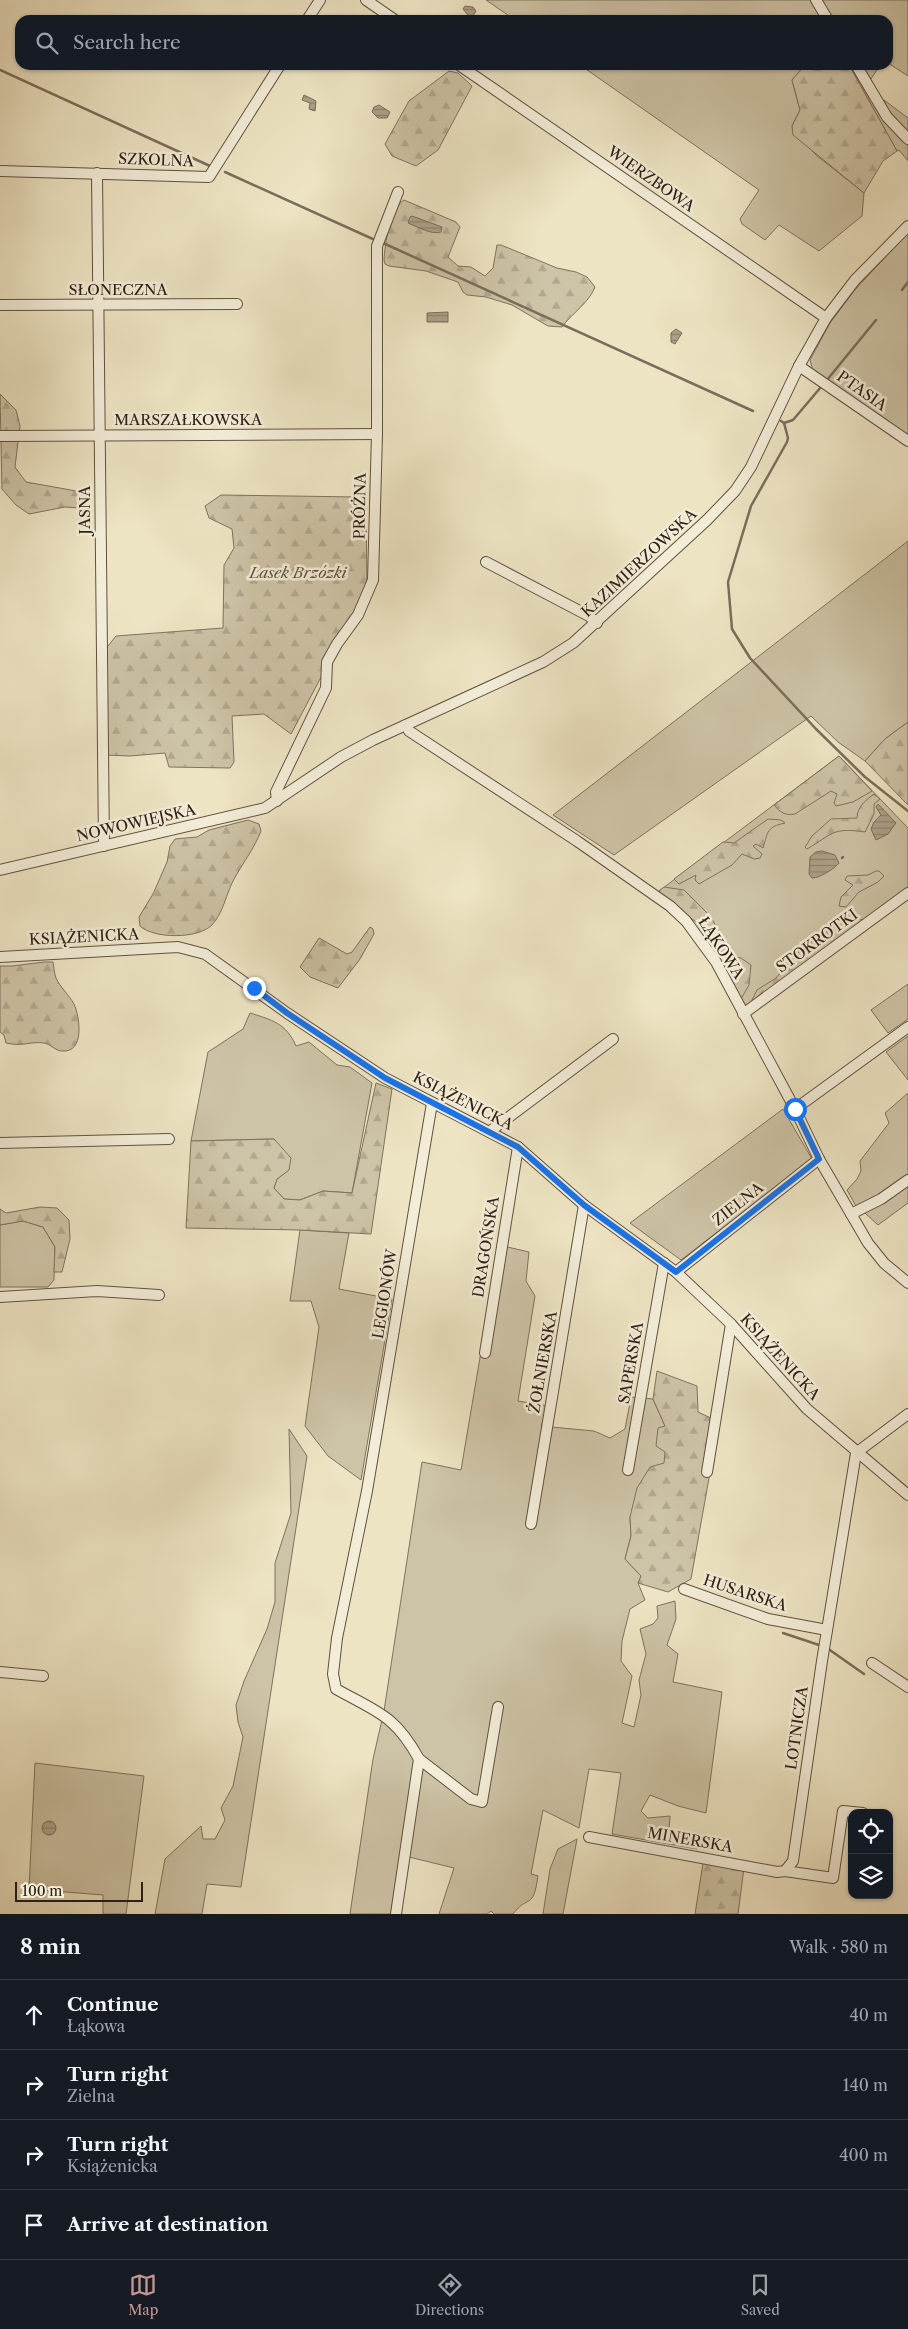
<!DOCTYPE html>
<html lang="en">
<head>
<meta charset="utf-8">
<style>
  :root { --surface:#171b24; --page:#20242c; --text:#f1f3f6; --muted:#9ea1a6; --line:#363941; --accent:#c59692 }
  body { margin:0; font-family:"Libre Caslon Text",serif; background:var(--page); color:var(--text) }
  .controls { position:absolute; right:15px; bottom:15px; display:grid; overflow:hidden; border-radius:10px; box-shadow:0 1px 4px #0004 }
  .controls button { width:45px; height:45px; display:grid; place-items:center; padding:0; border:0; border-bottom:1px solid var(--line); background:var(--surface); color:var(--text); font:25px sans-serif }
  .scale { position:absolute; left:15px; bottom:12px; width:128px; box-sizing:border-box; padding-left:5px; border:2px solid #312016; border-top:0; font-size:14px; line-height:18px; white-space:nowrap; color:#312016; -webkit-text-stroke:4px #f3edd8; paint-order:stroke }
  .stop { position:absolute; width:15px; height:15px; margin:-11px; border:4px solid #1a73e8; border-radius:50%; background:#fff }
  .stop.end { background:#1a73e8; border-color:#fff; box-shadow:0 1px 5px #0008 }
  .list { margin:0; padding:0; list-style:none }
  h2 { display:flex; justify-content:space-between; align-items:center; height:65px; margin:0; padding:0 20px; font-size:21px }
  h2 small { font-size:16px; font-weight:400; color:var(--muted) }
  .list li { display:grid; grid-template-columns:32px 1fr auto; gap:15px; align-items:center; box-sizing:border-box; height:70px; padding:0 20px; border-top:1px solid var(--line) }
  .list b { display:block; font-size:19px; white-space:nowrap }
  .list p { margin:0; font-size:16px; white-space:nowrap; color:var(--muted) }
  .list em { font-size:16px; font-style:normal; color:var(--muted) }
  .icon { flex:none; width:28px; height:28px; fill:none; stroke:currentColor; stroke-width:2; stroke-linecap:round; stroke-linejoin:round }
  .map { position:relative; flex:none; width:908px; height:1914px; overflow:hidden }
  .search { position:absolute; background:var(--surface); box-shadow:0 1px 4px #0004; left:15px; right:15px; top:15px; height:55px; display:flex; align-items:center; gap:12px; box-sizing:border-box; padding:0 18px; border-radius:15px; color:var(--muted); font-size:19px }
  .sheet { height:345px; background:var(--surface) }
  nav { display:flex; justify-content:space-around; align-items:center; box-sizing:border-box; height:70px; border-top:1px solid var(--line); background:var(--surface); font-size:14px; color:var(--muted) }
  nav a { display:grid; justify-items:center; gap:2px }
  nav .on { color:var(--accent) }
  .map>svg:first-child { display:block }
  .green { fill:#cdc3a6; stroke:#7f725e }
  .forest { fill:url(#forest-firs); stroke:#7f725e }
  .water { fill:url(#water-rules); stroke:#7b6d5a }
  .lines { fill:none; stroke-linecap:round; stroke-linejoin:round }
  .stream { stroke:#7b6d5a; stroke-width:2.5 }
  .minor-casing { stroke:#605141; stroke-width:12 }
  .minor { stroke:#f3edd8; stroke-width:10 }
  .route { stroke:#1a73e8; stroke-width:6 }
  .labels { text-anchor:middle; stroke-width:5; stroke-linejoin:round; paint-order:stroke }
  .street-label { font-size:15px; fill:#312016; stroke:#f3edd8 }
  .park-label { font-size:15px; font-style:italic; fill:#605141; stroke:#f3edd8 }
</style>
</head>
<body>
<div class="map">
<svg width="908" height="1914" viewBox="0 0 908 1914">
  <defs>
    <pattern id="forest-firs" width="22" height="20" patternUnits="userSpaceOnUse" patternTransform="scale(1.25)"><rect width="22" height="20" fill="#cdc3a6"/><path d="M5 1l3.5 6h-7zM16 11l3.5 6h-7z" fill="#b0a78e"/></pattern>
    <pattern id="water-rules" width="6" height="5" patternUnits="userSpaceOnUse" patternTransform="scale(1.25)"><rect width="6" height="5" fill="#ada188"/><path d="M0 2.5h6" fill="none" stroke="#8d836e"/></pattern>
  </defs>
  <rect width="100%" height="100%" fill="#ede4c3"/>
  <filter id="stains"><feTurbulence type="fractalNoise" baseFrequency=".004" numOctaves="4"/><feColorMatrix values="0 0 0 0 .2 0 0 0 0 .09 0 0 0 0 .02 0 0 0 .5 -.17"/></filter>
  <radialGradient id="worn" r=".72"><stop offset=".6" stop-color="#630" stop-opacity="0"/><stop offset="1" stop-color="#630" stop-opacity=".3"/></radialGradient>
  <!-- green -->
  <g class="green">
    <polygon points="486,0 813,0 825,20 515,20"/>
    <polygon points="821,0 908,0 908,76 888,63 888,20 833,20"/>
    <polygon points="580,65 805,65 792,80 800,110 792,126 816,155 864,193 862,216 819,251 779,225 765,240 742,224 740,219 759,190"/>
    <polygon points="849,65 851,65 886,123 908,145 908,161 899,150 897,151"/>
    <polygon points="862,65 880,65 871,79"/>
    <polygon points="884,100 908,118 908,132 887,109"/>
    <polygon points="908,232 908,437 813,371 810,360 830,323 854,291"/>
    <polygon points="908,541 908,722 885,739 865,761 838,742 811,716 614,855 553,815"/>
    <polygon points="839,756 908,828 908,888 749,1006 745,1005 723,965 726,959 719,948 710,947 696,922 661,894 659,891"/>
    <polygon points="908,984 908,1019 888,1033 871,1010"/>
    <path d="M 250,1013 C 272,1020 286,1023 296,1046 L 309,1042 L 337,1065 L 350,1067 L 372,1083 L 352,1193 L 323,1191 L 300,1200 L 284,1199 L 274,1188 L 277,1179 L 289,1170 L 274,1139 L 191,1141 L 208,1052 L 243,1029 Z"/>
    <polygon points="908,1036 908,1080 886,1052"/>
    <polygon points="908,1093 908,1203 878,1225 865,1213 861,1215 847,1190 857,1179 861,1171 860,1161 889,1123 885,1113"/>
    <polygon points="783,1109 812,1159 681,1260 630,1223"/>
    <polygon points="23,1221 43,1227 55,1247 54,1280 48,1287 0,1287 0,1225"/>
    <polygon points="300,1230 349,1233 339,1289 392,1299 361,1480 328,1456 305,1426 319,1327 311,1301 290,1301"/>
    <path d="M 499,1245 L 529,1252 L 526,1281 L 535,1296 L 518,1401 L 549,1406 L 541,1426 L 594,1431 L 610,1438 L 625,1429 L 631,1397 L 653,1399 L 665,1426 L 666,1466 L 630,1517 L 631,1536 L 625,1559 L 641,1576 L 638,1583 L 645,1600 L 630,1609 L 622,1641 L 621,1661 L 632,1676 L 622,1723 L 634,1727 L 641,1695 L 639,1680 L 646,1654 L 640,1629 L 653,1624 L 658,1618 L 657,1606 L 675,1601 L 676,1619 L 667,1645 L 678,1654 L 673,1682 L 722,1692 L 706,1813 L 678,1806 L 650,1795 L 641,1811 L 648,1818 L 670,1816 L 669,1831 L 697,1849 L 612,1834 L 621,1773 L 589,1769 L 579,1828 L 543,1810 L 531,1874 L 538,1876 C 533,1911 528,1894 513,1914 L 494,1914 L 491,1911 L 487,1914 L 439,1914 L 454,1868 L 401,1855 L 391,1914 L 350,1914 L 373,1759 L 384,1711 L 422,1462 L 461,1470 Z"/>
    <polygon points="289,1429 307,1456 241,1887 207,1884 202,1914 155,1914 165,1859 201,1826 203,1839 215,1839 225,1820 221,1808 233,1786 243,1737 238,1722 236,1705 244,1681 267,1629 275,1602 275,1563 291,1513"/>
    <polygon points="35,1763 144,1776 126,1914 103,1914 103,1895 29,1889"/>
    <polygon points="577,1839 563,1914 543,1914 550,1869 558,1849"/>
  </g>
  <!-- forest -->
  <g class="forest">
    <polygon points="805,65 849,65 897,151 883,161 864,193 793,135 792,126 800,110 792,80"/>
    <polygon points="449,71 458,73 472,86 438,150 416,166 392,156 385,144 409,101"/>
    <path d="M 404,200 L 456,222 L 460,227 L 448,257 L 458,266 L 471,267 L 485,276 L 493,268 L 497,245 L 501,245 L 557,268 L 576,272 L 587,277 L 595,287 C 589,303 572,313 562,327 L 548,326 L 512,305 L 486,297 L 467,295 L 463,292 L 458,282 L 426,271 L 389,266 L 385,264 L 384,260 C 385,244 390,208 404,200 Z"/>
    <polygon points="0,394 16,410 20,426 15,467 26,482 82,492 86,498 79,508 65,507 29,514 16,505 2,489"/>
    <polygon points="221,495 358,497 366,502 367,590 291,734 264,714 232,716 234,762 230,768 169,767 165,753 130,756 104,755 104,651 116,636 223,628 224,565 234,548 232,529 209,518 205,506"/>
    <polygon points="908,722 908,805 865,761 885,739"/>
    <path d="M 839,756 L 872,791 L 853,802 L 836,806 L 834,803 L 837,794 L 831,791 L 795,814 C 785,816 780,812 774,805 Z"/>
    <path d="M 874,794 L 880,799 L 874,804 L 874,814 L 865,832 C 832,827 833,834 807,849 L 805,847 L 812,836 L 831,819 L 857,818 C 857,807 866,800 874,794 Z"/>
    <path d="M 768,819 L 781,820 L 785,823 C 767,827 768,831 763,848 L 756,844 L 753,846 L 762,854 L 760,858 L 754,859 L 742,854 L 732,865 L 699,884 L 695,880 L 696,875 L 679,884 L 674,879 L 723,842 L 734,843 Z"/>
    <path d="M 248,820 L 259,824 L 261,831 C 254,849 242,864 233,881 C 226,895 223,913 212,925 C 198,939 154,939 140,926 L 139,917 L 153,894 L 167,862 L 170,846 L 175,839 L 197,837 L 209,830 Z"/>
    <polygon points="876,871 879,871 884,876 878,882 859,892 846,907 839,906 841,897 853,885 845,880 847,876 868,875"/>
    <polygon points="664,887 684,890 711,917 722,938 723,942 719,948 710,947 696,922 660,894 659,891"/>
    <polygon points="859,919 865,920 749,1006 757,990 776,978 802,948 840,923"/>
    <polygon points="370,927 373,929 374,934 360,959 338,988 310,977 300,967 319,938 347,954 352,952"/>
    <polygon points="732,956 741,958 751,965 749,985 741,999 723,965 726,959"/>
    <path d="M 44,962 L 53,962 C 54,967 54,973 56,978 C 60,987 69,995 74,1004 C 80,1017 85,1053 62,1051 C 55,1051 51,1044 44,1043 C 31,1041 23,1047 6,1043 L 4,1035 L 0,1032 L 0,966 L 12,966 Z"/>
    <polygon points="376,1083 392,1089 371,1234 300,1230 186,1228 191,1141 274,1139 291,1158 289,1170 277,1179 274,1188 284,1199 300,1200 323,1191 352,1193"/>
    <polygon points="40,1207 57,1208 69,1220 70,1239 62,1272 54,1272 55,1247 43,1227 23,1221 0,1225 0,1209 6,1213"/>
    <polygon points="657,1371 697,1386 698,1412 719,1422 691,1579 668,1592 638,1583 641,1576 625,1559 631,1536 630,1517 637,1488 650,1467 664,1463 665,1452 656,1446 658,1428 665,1426 653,1399"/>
    <polygon points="703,1863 744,1868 738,1914 695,1914"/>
  </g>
  <!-- water -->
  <g class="water">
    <polygon points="465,6 473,7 476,11 471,19 463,9"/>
    <polygon points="304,95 316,101 315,111 309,109 310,103 302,100"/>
    <polygon points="379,105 390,112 387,118 378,118 372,112 374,107"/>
    <path d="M 412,216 L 442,227 L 441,232 C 431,235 418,227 408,223 L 410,217 Z"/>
    <polygon points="448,312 448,322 427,322 427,313"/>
    <polygon points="676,329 682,333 675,344 671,342 671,333"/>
    <polygon points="878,804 896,823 888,834 876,840 871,829 874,822 881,815 876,807"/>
    <path d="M 822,851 L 835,855 L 839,863 C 834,869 820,878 812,878 L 809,874 L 810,857 L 816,852 Z"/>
    <circle cx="49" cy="1828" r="7"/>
  </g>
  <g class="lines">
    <!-- stream -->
    <g class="stream">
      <polyline points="0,70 210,166"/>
      <polyline points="225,172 375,240"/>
      <polyline points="383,243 753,411"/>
      <polyline points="902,290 908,282"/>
      <polyline points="827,380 876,320"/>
      <polyline points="781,421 784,423 788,438 787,442 751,506 728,582 732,629 750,658 816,729 865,777 908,811"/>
      <polyline points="784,423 793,420 821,387"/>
      <polyline points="842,858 843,857"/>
      <polyline points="783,1633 819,1645"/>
      <polyline points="827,1648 864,1674"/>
    </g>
    <!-- minor casing -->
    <g class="minor-casing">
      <g id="minor">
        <polyline points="366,0 395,20"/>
        <polyline points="816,0 828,20"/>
        <polyline points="307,20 320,0"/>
        <polyline points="459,65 826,318"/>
        <polyline points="856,65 887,117 908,139"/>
        <polyline points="0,171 209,177 280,65"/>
        <polyline points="97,173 104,846"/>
        <polyline points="0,305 237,304"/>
        <polyline points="799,366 908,441"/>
        <polyline points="0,436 377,434"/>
        <polyline points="486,562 589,616 597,623"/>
        <polyline points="406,725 409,731 577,841 670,906 686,921 716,962 795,1109 819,1159 868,1243 884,1263 908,1283"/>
        <polyline points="277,801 276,792 326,688 327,662 337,644 358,615 373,580 377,434 377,246 398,192"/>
        <polyline points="0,870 265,808 341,757 373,740 543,662 573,643 707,520 735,491 751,467 799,366 826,318 855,280 908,226"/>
        <polyline points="0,957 178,947 205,954 287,1013 385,1078 518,1147 584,1205 676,1272 731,1324 807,1409 908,1495"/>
        <polyline points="743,1014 908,893"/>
        <polyline points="795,1109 908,1027"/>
        <polyline points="489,1132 613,1039"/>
        <polyline points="0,1143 169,1139"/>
        <polyline points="851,1214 881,1199 908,1180"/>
        <polyline points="676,1272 819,1159"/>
        <polyline points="0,1297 97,1291 159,1295"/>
        <polyline points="485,1353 518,1147"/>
        <polyline points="628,1470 664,1263"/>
        <polyline points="707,1472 731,1324"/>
        <polyline points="531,1524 584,1205"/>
        <polyline points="684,1589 768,1619 827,1630"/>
        <polyline points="872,1663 908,1687"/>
        <polyline points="0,1672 43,1676"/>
        <path d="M 419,1759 C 395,1715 377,1712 336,1689 L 333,1674 L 337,1638 L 367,1491 L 432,1103"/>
        <polyline points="589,1837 777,1872 785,1871 833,1878 843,1811 863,1813"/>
        <polyline points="785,1871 793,1861 822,1661 856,1453 908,1414"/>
        <polyline points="396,1914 419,1759 471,1799 482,1802 498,1707"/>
      </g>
    </g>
    <!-- minor -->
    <use href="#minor" class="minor"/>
  </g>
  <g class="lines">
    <!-- route -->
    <polyline class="route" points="254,988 287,1013 385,1078 518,1147 584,1205 676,1272 819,1159 795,1109"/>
  </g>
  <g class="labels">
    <!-- street labels -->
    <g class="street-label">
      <text transform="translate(156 160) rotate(2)" y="5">SZKOLNA</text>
      <text transform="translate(651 179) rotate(35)" y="5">WIERZBOWA</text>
      <text x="118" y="295">SŁONECZNA</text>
      <text transform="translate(862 391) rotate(35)" y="5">PTASIA</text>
      <text x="188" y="425">MARSZAŁKOWSKA</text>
      <text transform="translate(360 506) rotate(-89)" y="5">PRÓŻNA</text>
      <text transform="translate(85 510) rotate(-90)" y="5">JASNA</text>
      <text transform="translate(639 563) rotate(-43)" y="5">KAZIMIERZOWSKA</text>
      <text transform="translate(136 823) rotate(-13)" y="5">NOWOWIEJSKA</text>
      <text transform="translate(84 937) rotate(-3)" y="5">KSIĄŻENICKA</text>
      <text transform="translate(817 941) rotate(-36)" y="5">STOKROTKI</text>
      <text transform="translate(721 948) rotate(57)" y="5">ŁĄKOWA</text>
      <text transform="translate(463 1101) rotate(27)" y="5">KSIĄŻENICKA</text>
      <text transform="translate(738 1204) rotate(-38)" y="5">ZIELNA</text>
      <text transform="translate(486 1247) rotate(-81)" y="5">DRAGOŃSKA</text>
      <text transform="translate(385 1294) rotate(-81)" y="5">LEGIONÓW</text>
      <text transform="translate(780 1357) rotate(48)" y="5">KSIĄŻENICKA</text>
      <text transform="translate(543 1362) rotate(-80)" y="5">ŻOŁNIERSKA</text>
      <text transform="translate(631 1363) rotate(-80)" y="5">SAPERSKA</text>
      <text transform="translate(745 1593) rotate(18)" y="5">HUSARSKA</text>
      <text transform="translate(797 1728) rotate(-82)" y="5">LOTNICZA</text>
      <text transform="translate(690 1840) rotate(10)" y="5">MINERSKA</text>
    </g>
    <!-- park labels -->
    <g class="park-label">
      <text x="298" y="578">Lasek Brzózki</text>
    </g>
  </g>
  <rect width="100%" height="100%" filter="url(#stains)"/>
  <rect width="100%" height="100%" fill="url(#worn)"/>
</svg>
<div class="controls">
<button><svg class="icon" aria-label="locate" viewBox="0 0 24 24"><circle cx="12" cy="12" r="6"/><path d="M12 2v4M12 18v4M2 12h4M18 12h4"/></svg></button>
<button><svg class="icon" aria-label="layers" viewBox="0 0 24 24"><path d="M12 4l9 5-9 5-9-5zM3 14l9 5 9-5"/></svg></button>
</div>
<div class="scale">100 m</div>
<div class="stop" style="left:795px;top:1109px"></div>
<div class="stop end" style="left:254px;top:988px"></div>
<div class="search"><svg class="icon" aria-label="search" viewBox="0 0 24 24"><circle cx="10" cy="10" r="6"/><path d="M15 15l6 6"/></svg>Search here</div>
</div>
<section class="sheet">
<h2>8 min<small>Walk · 580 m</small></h2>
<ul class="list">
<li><svg class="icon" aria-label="ahead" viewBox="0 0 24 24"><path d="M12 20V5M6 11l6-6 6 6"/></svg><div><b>Continue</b><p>Łąkowa</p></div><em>40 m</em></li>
<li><svg class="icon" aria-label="right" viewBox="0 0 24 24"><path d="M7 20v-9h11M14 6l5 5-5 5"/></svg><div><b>Turn right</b><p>Zielna</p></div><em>140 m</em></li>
<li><svg class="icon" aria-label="right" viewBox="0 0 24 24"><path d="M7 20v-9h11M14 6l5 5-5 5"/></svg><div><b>Turn right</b><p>Książenicka</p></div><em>400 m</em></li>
<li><svg class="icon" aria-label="arrive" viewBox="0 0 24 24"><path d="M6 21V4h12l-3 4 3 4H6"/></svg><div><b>Arrive at destination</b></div></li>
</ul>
</section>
<nav>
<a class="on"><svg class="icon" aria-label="map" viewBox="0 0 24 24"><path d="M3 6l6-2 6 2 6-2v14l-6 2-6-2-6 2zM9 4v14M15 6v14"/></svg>Map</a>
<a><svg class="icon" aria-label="directions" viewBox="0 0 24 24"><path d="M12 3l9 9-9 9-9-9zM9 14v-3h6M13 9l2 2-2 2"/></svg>Directions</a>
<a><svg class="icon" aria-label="saved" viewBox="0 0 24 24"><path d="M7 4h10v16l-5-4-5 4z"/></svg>Saved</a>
</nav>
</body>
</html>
